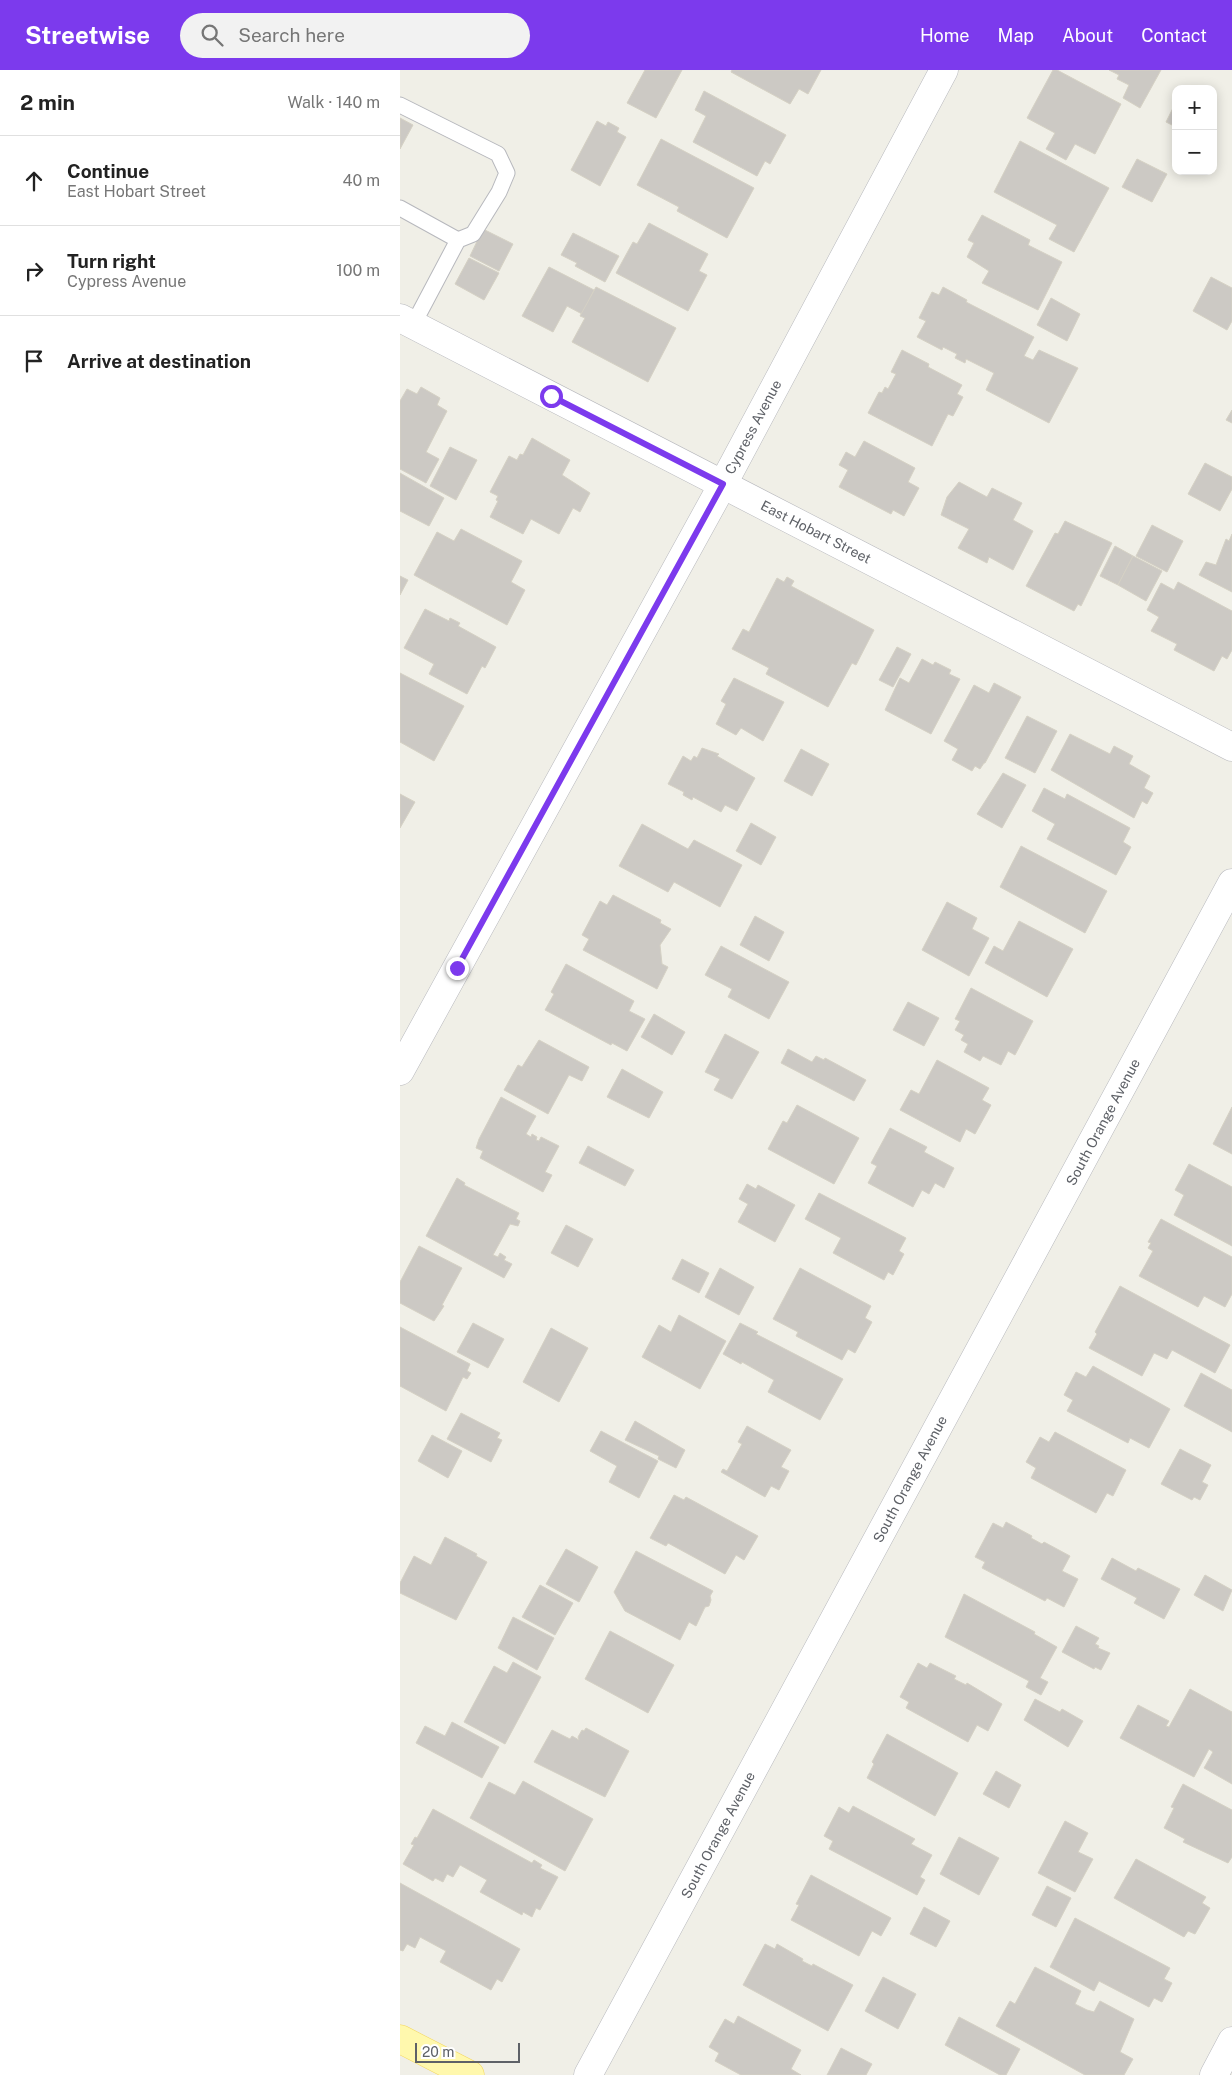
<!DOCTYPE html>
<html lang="en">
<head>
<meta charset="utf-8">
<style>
  :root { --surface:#fff; --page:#f2f2f2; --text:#222; --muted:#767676; --line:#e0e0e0; --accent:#7c3aed }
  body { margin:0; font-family:"Public Sans",sans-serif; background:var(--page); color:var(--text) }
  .controls { position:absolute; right:15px; top:15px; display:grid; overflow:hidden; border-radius:10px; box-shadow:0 2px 12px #0003 }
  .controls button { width:45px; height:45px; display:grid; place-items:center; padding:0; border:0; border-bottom:1px solid var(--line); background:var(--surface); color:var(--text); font:25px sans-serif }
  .scale { position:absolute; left:15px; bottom:12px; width:105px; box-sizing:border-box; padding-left:5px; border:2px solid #5e6167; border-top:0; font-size:14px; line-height:18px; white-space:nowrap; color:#5e6167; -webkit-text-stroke:4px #fff; paint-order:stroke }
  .stop { position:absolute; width:15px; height:15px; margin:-11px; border:4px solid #7c3aed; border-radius:50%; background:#fff }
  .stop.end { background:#7c3aed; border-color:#fff; box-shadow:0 1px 5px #0008 }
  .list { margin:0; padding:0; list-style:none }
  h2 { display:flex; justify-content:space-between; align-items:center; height:65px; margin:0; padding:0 20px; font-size:21px }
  h2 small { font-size:16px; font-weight:400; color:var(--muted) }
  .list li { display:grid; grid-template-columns:32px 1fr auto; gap:15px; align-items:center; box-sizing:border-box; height:90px; padding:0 20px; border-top:1px solid var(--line) }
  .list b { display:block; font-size:19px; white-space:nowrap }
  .list p { margin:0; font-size:16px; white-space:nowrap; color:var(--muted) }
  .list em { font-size:16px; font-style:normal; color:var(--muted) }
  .icon { flex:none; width:28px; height:28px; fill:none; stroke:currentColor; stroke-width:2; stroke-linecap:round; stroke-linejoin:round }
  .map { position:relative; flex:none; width:832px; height:2005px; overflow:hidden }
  header { display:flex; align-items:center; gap:30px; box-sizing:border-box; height:70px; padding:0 25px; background:var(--accent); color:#fff }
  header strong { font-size:24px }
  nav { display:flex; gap:28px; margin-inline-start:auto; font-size:18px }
  .search { width:350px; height:45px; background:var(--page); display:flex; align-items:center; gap:12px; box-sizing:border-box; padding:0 18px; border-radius:28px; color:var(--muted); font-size:19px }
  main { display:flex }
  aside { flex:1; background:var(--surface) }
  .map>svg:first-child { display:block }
  .building { fill:#ccc9c4; stroke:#d5d1c4 }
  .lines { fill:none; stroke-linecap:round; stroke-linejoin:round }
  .service-casing { stroke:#b7b8bd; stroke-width:17 }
  .minor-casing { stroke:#b7b8bd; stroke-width:29 }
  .tertiary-casing { stroke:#b7b8bd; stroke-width:29 }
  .primary-casing { stroke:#f4d65c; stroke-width:29 }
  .service { stroke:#fff; stroke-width:15 }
  .minor { stroke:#fff; stroke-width:28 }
  .tertiary { stroke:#fff; stroke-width:28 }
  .primary { stroke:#fff8ad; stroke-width:28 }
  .route { stroke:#7c3aed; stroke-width:6 }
  .labels { text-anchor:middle; stroke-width:4; stroke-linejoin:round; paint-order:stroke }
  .street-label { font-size:14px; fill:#5e6167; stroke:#fff }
</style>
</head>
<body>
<header>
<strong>Streetwise</strong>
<div class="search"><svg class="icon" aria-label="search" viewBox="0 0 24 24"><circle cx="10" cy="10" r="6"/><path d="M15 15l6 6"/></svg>Search here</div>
<nav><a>Home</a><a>Map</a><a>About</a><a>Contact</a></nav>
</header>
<main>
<aside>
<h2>2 min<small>Walk · 140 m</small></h2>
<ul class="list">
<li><svg class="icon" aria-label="ahead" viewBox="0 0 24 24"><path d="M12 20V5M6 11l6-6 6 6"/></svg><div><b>Continue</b><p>East Hobart Street</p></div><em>40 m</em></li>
<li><svg class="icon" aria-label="right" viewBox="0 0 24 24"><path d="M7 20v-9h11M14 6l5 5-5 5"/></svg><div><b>Turn right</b><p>Cypress Avenue</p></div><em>100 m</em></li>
<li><svg class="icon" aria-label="arrive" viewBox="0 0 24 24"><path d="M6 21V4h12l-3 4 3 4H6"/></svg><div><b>Arrive at destination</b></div></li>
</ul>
</aside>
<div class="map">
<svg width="832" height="2005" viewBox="0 0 832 2005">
  <rect width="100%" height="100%" fill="#f0efe7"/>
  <!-- building -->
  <g class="building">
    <polygon points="245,0 282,0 256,48 227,33"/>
    <polygon points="332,0 421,0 408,24 399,19 390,34 331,2"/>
    <polygon points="653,0 657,0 721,34 695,84 675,74 666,90 646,79 655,63 627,48"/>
    <polygon points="709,0 761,0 740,38 723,28 729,15 717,9 719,5"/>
    <polygon points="304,21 386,65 370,94 365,91 357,106 293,72 306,46 295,40"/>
    <polygon points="776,32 776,57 766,52"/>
    <polygon points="0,48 13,55 0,79"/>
    <polygon points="197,51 206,56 208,52 219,58 217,62 226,67 200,116 171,100"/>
    <polygon points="261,69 354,118 327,168 277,141 279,137 237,115"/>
    <polygon points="620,71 709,118 674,182 649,169 657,155 594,122"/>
    <polygon points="737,89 767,104 752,132 722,117"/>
    <polygon points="582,145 630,170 628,175 662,192 638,240 582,213 589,201 567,187 574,173 568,170"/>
    <polygon points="249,153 308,184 299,201 307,205 288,241 216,203 233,172 237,174"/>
    <polygon points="83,159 113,174 99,201 70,186"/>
    <polygon points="173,163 219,186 205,212 175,196 177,193 161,185"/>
    <polygon points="69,188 99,203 84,230 55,214"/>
    <polygon points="149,197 194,220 182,244 167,236 153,262 122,246"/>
    <polygon points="811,207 832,218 832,251 827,260 793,241"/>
    <polygon points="196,217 276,258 248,312 172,272 185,248 180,246"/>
    <polygon points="543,217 567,230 566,232 634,267 624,286 633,290 639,280 678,298 649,353 586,320 594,303 566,289 565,293 555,288 557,284 543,277 542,280 517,267 526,251 519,248 532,222 539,225"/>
    <polygon points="651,228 680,244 667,271 637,255"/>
    <polygon points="502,280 529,294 528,297 562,315 557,324 563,327 553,346 548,344 532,376 468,343 479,322 482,323 485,317 488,319 496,304 491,302"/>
    <polygon points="21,317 40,328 37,335 47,341 26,382 39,389 26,413 0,399 0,331 7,319 17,324"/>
    <polygon points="832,340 832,353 826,350"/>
    <polygon points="132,368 170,390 162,405 190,423 180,442 173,438 159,464 131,449 123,464 90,447 98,431 96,430 98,426 90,422 109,386 117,390 120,384 123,385"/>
    <polygon points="464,371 515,398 508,412 519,418 504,446 493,440 491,444 439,417 448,400 439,395 446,382 455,387"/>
    <polygon points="50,377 77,390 56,430 30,416"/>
    <polygon points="805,393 832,407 832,419 820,441 788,424"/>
    <polygon points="0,403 44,428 29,456 0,441"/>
    <polygon points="559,412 587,427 592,418 622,433 613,450 633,461 613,500 589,487 587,493 558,478 569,459 541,445 547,427"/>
    <polygon points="665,451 712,473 681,536 678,534 674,541 626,516 655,463 658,464"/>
    <polygon points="752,455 783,471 767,502 736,486"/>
    <polygon points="61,459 122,491 111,512 125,520 107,555 14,505 37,462 54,471"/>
    <polygon points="832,464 832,522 799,505 806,492 816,495 826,469 829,471"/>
    <polygon points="715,476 733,486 718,515 700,506"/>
    <polygon points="733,486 762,501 746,531 718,515"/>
    <polygon points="0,506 8,510 0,525"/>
    <polygon points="387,507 394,511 391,516 474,560 456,595 452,593 428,637 366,604 369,598 332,579 343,559 349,562 377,508 384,512"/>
    <polygon points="778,512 832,541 832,580 827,589 822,586 814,601 774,580 777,574 751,561 759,547 747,540 761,513 774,520"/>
    <polygon points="25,539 49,551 50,548 60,553 58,556 96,577 85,598 82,596 67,624 29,604 34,594 4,578"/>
    <polygon points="497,577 511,584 493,617 479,610"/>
    <polygon points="522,589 533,595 535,592 551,600 549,604 560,609 531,664 485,640 500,608 509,613"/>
    <polygon points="0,603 64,636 34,691 0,672"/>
    <polygon points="334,608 384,632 363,671 341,658 336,665 316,654 326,634 321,631"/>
    <polygon points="594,613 621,627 585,693 584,693 580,699 575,696 572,701 552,690 558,679 544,671 574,615 589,623"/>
    <polygon points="627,646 657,661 635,703 605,688"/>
    <polygon points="670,664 710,684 714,676 733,686 729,694 750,706 744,718 753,723 747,734 742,731 734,748 651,700"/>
    <polygon points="302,678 319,684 317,686 355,708 337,741 325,735 321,742 293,727 292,730 283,725 284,722 268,714 283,686 291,691 294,686 297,688"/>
    <polygon points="401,679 429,694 412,726 384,711"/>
    <polygon points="603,703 626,715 602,758 577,744"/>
    <polygon points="644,718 665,729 667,724 730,758 723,772 731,777 716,805 647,769 655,754 632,741"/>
    <polygon points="0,724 15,732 0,758"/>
    <polygon points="351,753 376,767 361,795 336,781"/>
    <polygon points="242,754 288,779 294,770 342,795 320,837 274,812 268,822 219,796"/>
    <polygon points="621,776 707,821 685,863 600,817"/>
    <polygon points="213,825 261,850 260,853 271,859 260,875 262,894 268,897 257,919 183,880 189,869 182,865 200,831 207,835"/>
    <polygon points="547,832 577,848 572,859 589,868 569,906 522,880"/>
    <polygon points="355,846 384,862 369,891 340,875"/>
    <polygon points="619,851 673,879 647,927 585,893 594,876 603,881"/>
    <polygon points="321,876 389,912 369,949 328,927 332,919 305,905"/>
    <polygon points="166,894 234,931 229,941 245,949 227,981 212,973 211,975 145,940 154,924 151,922"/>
    <polygon points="571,918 633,951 615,985 608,981 601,995 583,986 580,991 564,982 568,974 561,970 564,965 555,960 560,951 555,949"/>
    <polygon points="508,932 539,948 524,976 493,960"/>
    <polygon points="254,944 285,962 272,985 241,967"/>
    <polygon points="325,964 359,982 332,1029 314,1020 320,1009 305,1002"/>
    <polygon points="139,970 189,997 182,1011 169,1005 148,1044 104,1020 118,995 122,997"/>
    <polygon points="388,979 412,992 416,986 424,990 425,988 466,1010 454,1031 381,993"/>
    <polygon points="537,990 589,1018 582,1030 591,1035 575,1064 566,1059 560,1072 500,1040 511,1020 519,1024"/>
    <polygon points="222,999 263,1022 249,1048 207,1027"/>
    <polygon points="101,1027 136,1046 126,1064 131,1067 132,1064 137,1067 136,1070 139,1071 141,1067 159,1076 145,1102 152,1105 143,1122 80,1088 83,1081 76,1078 79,1069"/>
    <polygon points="397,1035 459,1068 434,1114 368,1079 383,1051 387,1053"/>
    <polygon points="832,1037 832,1084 813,1074"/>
    <polygon points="490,1058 527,1077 524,1082 554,1098 544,1118 535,1113 529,1124 522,1120 513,1137 468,1113 477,1096 471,1093"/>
    <polygon points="188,1076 234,1100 225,1116 179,1093"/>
    <polygon points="789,1094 832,1117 832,1176 774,1145 784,1125 775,1120"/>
    <polygon points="57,1108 65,1113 64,1115 119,1143 116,1149 120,1151 118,1156 110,1154 93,1185 98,1187 100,1183 106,1187 104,1190 112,1194 104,1208 26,1166"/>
    <polygon points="347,1114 356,1119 358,1115 395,1135 375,1172 338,1152 348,1134 339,1129"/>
    <polygon points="419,1123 506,1168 499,1181 504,1184 493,1205 488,1202 484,1210 433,1183 441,1168 405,1149"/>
    <polygon points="761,1149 832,1187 832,1224 825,1237 804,1226 798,1237 739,1206 753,1181 748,1178 751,1173 748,1172"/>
    <polygon points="166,1155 193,1169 178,1197 151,1183"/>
    <polygon points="19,1176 62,1198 42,1235 44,1236 34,1251 0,1233 0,1212"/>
    <polygon points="282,1189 309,1203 299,1223 272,1209"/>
    <polygon points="320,1198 354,1217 339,1245 305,1227"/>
    <polygon points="400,1198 471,1236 465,1248 472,1252 455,1283 448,1279 442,1290 396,1266 398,1262 373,1249"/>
    <polygon points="720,1216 830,1275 815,1303 772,1280 767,1289 754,1283 742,1306 689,1278 697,1264 695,1262"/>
    <polygon points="279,1245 326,1271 300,1319 242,1287 259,1255 271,1262"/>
    <polygon points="73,1253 104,1269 88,1298 57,1282"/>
    <polygon points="340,1253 358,1262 356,1264 443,1309 420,1350 368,1322 374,1310 342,1292 341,1294 323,1284"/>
    <polygon points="0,1257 70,1294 67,1301 71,1303 67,1309 63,1307 46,1341 0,1316"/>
    <polygon points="151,1258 188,1278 159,1332 123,1312"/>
    <polygon points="693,1296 770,1339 749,1378 730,1368 728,1373 667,1341 673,1330 664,1325 676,1302 686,1307"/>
    <polygon points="801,1303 832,1320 832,1362 784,1336"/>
    <polygon points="61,1343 100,1363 97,1368 102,1370 91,1392 47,1369"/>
    <polygon points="235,1351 285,1380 276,1398 258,1389 259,1386 225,1370"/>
    <polygon points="347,1356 391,1380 381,1397 389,1401 379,1420 371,1416 365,1427 321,1402 323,1399 327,1401 342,1374 338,1372"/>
    <polygon points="201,1361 258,1391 239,1428 209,1412 217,1396 190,1381"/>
    <polygon points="655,1362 726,1400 713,1426 707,1423 696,1443 631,1408 636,1398 626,1392 640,1367 649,1372"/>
    <polygon points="32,1365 62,1381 48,1408 18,1391"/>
    <polygon points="780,1379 811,1395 802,1412 808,1415 800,1430 794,1427 792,1430 761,1414"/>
    <polygon points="274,1425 284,1430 286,1427 358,1466 344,1490 336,1485 325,1504 268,1473 266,1476 250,1468"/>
    <polygon points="606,1452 632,1466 631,1468 642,1474 644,1472 670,1486 662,1501 678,1509 664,1537 647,1528 645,1531 582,1498 585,1492 575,1487 593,1453 603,1458"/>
    <polygon points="45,1467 77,1484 76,1486 87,1492 56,1550 0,1523 0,1513 14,1486 31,1495"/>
    <polygon points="166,1479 198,1497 179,1532 146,1514"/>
    <polygon points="236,1481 313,1521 310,1526 311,1530 309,1536 305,1537 296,1556 289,1552 280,1570 225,1541 214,1522"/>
    <polygon points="712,1488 736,1501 738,1498 780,1519 764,1549 734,1533 737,1528 701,1509"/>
    <polygon points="805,1505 832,1520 823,1541 794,1525"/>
    <polygon points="140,1515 173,1533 155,1565 122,1547"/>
    <polygon points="564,1524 635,1562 634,1564 657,1577 640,1608 648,1612 641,1625 626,1617 629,1611 545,1567"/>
    <polygon points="113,1547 154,1568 137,1600 98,1578"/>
    <polygon points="676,1556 699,1568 695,1574 699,1576 698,1578 710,1583 701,1600 695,1597 694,1599 662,1582"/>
    <polygon points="210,1561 274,1595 248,1643 185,1609"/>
    <polygon points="113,1592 141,1607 105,1674 64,1652 94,1596 107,1603"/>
    <polygon points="518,1593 527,1598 530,1593 556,1606 554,1609 566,1615 567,1613 602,1634 588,1661 577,1655 568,1672 506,1638 509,1632 500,1627"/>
    <polygon points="790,1619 832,1642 832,1714 804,1698 813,1682 809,1679 794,1707 720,1668 738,1635 769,1651 766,1656 769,1657"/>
    <polygon points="635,1629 660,1642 662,1639 683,1651 668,1677 624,1650"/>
    <polygon points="52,1652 99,1677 82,1708 16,1673 25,1656 45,1666"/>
    <polygon points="186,1658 229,1681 205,1727 134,1692 152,1660 170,1669 172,1666 179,1670 178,1667 182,1660 184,1661"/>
    <polygon points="487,1664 558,1703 535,1746 467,1708 474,1694 472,1692"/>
    <polygon points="596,1701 621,1715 609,1738 583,1724"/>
    <polygon points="123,1711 193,1749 165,1801 70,1748 89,1712 115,1725"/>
    <polygon points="783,1714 832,1740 832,1787 828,1793 783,1772 785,1769 764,1758 774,1738 771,1737"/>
    <polygon points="453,1736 515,1769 511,1774 532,1785 520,1807 525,1810 517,1825 429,1779 433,1771 424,1766 439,1737 449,1743"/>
    <polygon points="33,1739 132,1793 134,1790 142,1795 140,1798 158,1807 140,1840 136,1838 132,1847 123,1842 122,1845 80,1822 87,1810 60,1795 53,1807 47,1804 43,1812 35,1808 33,1811 3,1794 14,1775 11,1774 15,1767 17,1768"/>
    <polygon points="665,1751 688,1763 678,1782 693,1789 675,1822 638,1803"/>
    <polygon points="559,1767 599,1788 579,1825 540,1804"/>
    <polygon points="736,1789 806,1827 802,1833 810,1838 795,1864 788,1861 784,1867 714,1828"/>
    <polygon points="411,1805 491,1848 481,1866 472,1861 459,1886 391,1850 399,1835 396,1834"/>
    <polygon points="0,1813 120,1879 102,1912 97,1909 91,1920 40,1892 46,1881 20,1867 15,1878 7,1874 3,1881 0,1880"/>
    <polygon points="647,1816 671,1828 656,1857 632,1845"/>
    <polygon points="524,1837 550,1851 536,1877 510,1864"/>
    <polygon points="675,1848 770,1898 764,1909 772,1913 762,1932 754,1928 749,1937 699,1911 694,1921 650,1897"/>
    <polygon points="365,1874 375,1879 377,1874 403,1889 402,1891 412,1896 413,1894 453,1915 428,1961 343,1915"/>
    <polygon points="635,1897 681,1921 675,1934 687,1940 694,1942 700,1931 734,1949 720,1982 733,1989 724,2005 685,2005 596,1956 610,1931 615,1934"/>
    <polygon points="483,1907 516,1924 498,1959 465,1941"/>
    <polygon points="338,1946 401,1980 391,1999 401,2005 341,2005 315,1991 319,1983 309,1977 325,1949 334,1954"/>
    <polygon points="559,1947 620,1979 606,2005 600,2005 545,1975"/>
    <polygon points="441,1978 472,1994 466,2005 427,2005"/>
  </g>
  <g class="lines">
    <!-- service casing -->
    <g class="service-casing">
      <g id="service">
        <polyline points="0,35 98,84 107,103 99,122 73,164 58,170 13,255"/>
        <polyline points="0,138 58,170"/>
      </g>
    </g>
    <!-- minor casing -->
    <g class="minor-casing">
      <g id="minor">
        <polyline points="188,2005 832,813"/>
        <polyline points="814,2005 832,1971"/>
      </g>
    </g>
    <!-- tertiary casing -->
    <g class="tertiary-casing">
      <g id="tertiary">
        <polyline points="0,248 832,677"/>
        <polyline points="0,1001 323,414 544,0"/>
      </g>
    </g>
    <!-- primary casing -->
    <g class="primary-casing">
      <polyline id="primary" points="0,1969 70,2005"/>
    </g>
    <!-- service -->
    <use href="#service" class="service"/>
    <!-- minor -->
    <use href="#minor" class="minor"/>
    <!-- tertiary -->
    <use href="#tertiary" class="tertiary"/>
    <!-- primary -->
    <use href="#primary" class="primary"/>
  </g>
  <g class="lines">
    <!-- route -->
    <polyline class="route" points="57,898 323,414 151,326"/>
  </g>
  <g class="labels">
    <!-- street labels -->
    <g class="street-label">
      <text transform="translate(353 357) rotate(-62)" y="5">Cypress Avenue</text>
      <text transform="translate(416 462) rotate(27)" y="5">East Hobart Street</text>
      <text transform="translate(703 1052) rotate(-62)" y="5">South Orange Avenue</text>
      <text transform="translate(510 1409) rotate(-62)" y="5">South Orange Avenue</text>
      <text transform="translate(318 1765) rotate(-62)" y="5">South Orange Avenue</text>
    </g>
  </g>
</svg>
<div class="controls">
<button>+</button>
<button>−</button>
</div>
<div class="scale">20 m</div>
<div class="stop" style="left:151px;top:326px"></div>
<div class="stop end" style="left:57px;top:898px"></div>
</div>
</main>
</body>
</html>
